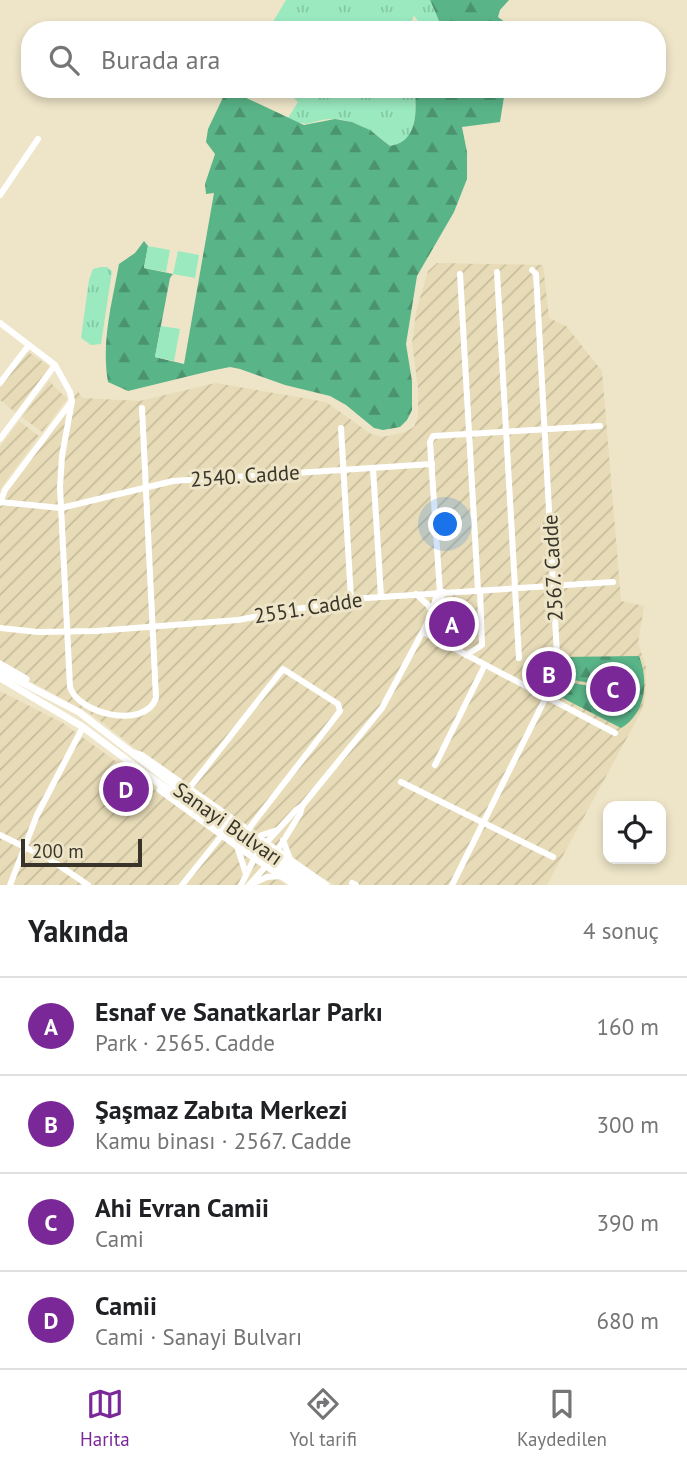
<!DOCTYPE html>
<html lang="tr">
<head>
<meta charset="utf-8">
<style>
  :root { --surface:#fff; --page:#f6f6f6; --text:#202124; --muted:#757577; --line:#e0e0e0; --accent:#7a2898 }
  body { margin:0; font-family:"PT Sans",sans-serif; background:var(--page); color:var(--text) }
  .controls { position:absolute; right:21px; bottom:21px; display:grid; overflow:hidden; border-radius:14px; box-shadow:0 4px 10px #0003 }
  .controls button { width:63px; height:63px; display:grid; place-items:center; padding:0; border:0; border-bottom:2px solid var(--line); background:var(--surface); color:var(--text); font:35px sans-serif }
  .scale { position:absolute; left:21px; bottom:18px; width:121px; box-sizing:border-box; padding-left:7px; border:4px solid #383429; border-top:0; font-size:19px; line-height:24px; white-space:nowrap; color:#383429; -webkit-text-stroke:5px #eee5c8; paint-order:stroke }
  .you { position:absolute; left:446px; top:525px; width:24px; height:24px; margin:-18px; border:5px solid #fff; border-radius:50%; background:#1a73e8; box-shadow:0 0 0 10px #1a73e833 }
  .badge { display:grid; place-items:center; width:46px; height:46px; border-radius:50%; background:var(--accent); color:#fff; font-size:23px; font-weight:700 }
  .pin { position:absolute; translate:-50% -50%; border:4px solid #fff; box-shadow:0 2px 7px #0006 }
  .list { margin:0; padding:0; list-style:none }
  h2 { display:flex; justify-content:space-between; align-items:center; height:91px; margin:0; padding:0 28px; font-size:30px }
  h2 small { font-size:23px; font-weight:400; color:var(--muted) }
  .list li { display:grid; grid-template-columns:46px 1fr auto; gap:21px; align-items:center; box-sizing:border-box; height:98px; padding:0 28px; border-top:2px solid var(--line) }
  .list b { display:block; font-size:26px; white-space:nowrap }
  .list p { margin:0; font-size:23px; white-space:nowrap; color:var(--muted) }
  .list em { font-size:23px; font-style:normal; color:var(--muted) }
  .icon { flex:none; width:38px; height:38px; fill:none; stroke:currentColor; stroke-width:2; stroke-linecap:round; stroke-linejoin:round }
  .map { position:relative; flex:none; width:687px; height:885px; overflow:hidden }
  .search { position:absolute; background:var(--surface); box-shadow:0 4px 10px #0003; left:21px; right:21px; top:21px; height:77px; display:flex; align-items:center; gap:18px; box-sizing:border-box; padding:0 24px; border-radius:28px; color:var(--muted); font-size:26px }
  .sheet { height:483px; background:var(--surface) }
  nav { display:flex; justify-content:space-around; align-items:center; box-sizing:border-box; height:98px; border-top:2px solid var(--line); background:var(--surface); font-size:19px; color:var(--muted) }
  nav a { display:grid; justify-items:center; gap:4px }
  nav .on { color:var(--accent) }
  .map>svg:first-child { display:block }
  .industrial { fill:url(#industrial-furrows) }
  .grass { fill:url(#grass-tufts) }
  .forest { fill:url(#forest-firs) }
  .pitch { fill:#9ae9bf }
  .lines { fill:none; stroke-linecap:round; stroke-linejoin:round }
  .minor { stroke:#fff; stroke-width:6 }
  .major { stroke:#fff; stroke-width:7 }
  .labels { text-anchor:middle; stroke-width:6; stroke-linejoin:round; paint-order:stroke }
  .street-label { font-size:21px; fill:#383429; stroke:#eee5c8 }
</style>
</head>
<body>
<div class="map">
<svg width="687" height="885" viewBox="0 0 687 885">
  <defs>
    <pattern id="industrial-furrows" width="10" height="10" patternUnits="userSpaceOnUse" patternTransform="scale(1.75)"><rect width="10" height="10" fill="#e7dcb7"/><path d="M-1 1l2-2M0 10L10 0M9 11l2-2" fill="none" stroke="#c7bd9d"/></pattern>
    <pattern id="grass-tufts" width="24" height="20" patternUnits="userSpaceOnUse" patternTransform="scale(1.75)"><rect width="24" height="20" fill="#9ae9bf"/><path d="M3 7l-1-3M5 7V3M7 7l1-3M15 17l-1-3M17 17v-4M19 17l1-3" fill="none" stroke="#85c8a4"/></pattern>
    <pattern id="forest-firs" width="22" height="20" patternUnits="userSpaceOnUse" patternTransform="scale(1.75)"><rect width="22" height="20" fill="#59b488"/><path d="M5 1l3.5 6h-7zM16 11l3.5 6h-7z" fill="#4b936f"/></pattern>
  </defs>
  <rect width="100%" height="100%" fill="#eee5c8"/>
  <!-- industrial -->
  <g class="industrial">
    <polygon points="437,263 543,265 549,318 566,326 602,371 621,601 644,606 638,643 646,667 645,695 642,710 547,885 335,885 241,831 94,716 0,665 0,495 78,391 82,398 140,401 216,383 326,402 371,434 383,437 405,432 414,427 418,416 418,388 412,343 416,312 428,271"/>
    <polygon points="27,351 50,367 16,413 0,400 0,388"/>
    <polygon points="49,381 67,399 42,432 22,417"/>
    <polygon points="19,421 39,436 0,489 0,447"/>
    <polygon points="0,691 63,723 286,885 0,885"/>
  </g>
  <!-- grass -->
  <g class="grass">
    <polygon points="286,0 430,0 443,30 423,30 414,15 409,30 268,30"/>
    <path d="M 284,89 L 415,89 C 416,112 419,141 390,146 C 374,131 353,118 330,119 C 307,121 311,129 288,118 L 298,102 Z"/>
    <polygon points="101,267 107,267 112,271 101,344 91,345 81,338 89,280 93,269"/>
  </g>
  <!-- forest -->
  <g class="forest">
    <polygon points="430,0 509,0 500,10 498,17 509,25 507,30 443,30"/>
    <path d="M 227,89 L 304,125 L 335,119 L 352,122 L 370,130 L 390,146 C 419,141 416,111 415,89 L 502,89 L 504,97 L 500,122 L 462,127 L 467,152 L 467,179 L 454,212 L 417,276 L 406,344 L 412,381 L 412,410 L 407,420 L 400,427 L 383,430 L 374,428 L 346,405 L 330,396 L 285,385 L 240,369 L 230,367 L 210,371 L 128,391 L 108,382 C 101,342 112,303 119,264 L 135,253 L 144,241 L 148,246 L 144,268 L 173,274 L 170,278 L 155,357 L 184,364 L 214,193 L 206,194 L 205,184 L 215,154 L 206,142 L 208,129 Z"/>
    <path d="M 639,656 C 649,681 646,714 621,728 L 555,694 L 561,681 L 590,686 L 589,692 L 605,695 L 604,703 L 618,706 L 623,677 L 609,675 L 608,679 L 592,676 L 590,683 L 562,678 L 560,657 Z"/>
  </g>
  <!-- pitch -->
  <g class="pitch">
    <polygon points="148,246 170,250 166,272 144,268"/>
    <polygon points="178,251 199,255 195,278 173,274"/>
    <polygon points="161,326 180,329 174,361 155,357"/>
  </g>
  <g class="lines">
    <!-- minor -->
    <g class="minor">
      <polyline points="0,195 38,139"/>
      <polyline points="497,272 519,658"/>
      <polyline points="460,274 478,590"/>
      <path d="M 0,323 L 55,365 L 70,392 L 72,401 L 62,456 L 60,487 L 70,687 C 78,714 145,730 156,698 L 142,408"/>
      <polyline points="0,383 29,345"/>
      <polyline points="341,428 351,599"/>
      <polyline points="0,439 55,365"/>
      <polyline points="373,468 381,597"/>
      <polyline points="0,502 61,508 173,481 432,464"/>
      <polyline points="0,503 5,490 71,402"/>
      <polyline points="437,593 431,616 444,592"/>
      <polyline points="440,593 430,442 433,436 600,426"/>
      <polyline points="416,594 428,605 432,612"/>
      <polyline points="0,628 38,632 96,631 238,620 351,599 613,582"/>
      <polyline points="423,632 615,733"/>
      <polyline points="466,655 482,645 480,590"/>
      <polyline points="435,765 485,665"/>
      <polyline points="401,782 553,857"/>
      <polyline points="188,790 283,669 338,704 340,711 247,831"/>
      <polyline points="0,835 51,860 88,885"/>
      <polyline points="256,837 277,830"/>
      <polyline points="283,840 290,859"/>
      <polyline points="265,844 296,810 302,806 382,708 431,616"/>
      <polyline points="237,846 246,874"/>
      <polyline points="275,854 300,814 302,806"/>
      <polyline points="254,883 267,877 282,876"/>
      <polyline points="352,883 356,885"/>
      <polyline points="10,885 37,815 83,727"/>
      <polyline points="182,885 222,835"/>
      <polyline points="241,885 256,855"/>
      <polyline points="249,885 269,863"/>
      <polyline points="452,885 558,673 536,274 532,270"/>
    </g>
    <!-- major -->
    <g class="major">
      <polyline points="0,664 26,679"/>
      <polyline points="0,671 79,712 201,806 316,885"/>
      <polyline points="0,678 83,727 147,775 306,885"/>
      <polyline points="134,753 141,755 326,885"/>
      <polyline points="160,790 237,846 295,885"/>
    </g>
  </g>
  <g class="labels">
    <!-- street labels -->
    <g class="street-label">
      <text transform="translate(245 476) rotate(-4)" y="7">2540. Cadde</text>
      <text transform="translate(553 568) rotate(-93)" y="7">2567. Cadde</text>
      <text transform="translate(308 608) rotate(-9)" y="7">2551. Cadde</text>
      <text transform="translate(228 824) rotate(35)" y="7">Sanayi Bulvarı</text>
    </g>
  </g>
</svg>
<div class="controls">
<button><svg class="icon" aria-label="locate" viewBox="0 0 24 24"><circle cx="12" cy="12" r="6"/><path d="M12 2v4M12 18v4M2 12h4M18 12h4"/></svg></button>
</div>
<div class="scale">200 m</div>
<div class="you"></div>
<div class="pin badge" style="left:452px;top:624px">A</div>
<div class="pin badge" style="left:549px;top:674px">B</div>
<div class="pin badge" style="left:613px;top:689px">C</div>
<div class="pin badge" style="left:126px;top:789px">D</div>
<div class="search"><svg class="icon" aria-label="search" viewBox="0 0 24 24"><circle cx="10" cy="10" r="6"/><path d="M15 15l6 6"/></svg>Burada ara</div>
</div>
<section class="sheet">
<h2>Yakında<small>4 sonuç</small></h2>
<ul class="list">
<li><span class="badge">A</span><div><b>Esnaf ve Sanatkarlar Parkı</b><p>Park · 2565. Cadde</p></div><em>160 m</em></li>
<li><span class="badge">B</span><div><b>Şaşmaz Zabıta Merkezi</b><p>Kamu binası · 2567. Cadde</p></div><em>300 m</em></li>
<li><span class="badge">C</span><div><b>Ahi Evran Camii</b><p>Cami</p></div><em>390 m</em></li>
<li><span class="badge">D</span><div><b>Camii</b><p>Cami · Sanayi Bulvarı</p></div><em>680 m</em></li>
</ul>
</section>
<nav>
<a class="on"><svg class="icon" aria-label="map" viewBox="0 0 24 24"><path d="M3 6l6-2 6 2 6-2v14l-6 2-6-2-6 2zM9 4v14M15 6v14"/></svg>Harita</a>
<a><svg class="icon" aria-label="directions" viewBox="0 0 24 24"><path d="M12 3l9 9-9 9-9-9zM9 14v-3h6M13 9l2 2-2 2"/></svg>Yol tarifi</a>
<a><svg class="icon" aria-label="saved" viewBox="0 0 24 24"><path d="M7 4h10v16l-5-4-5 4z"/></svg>Kaydedilen</a>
</nav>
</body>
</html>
